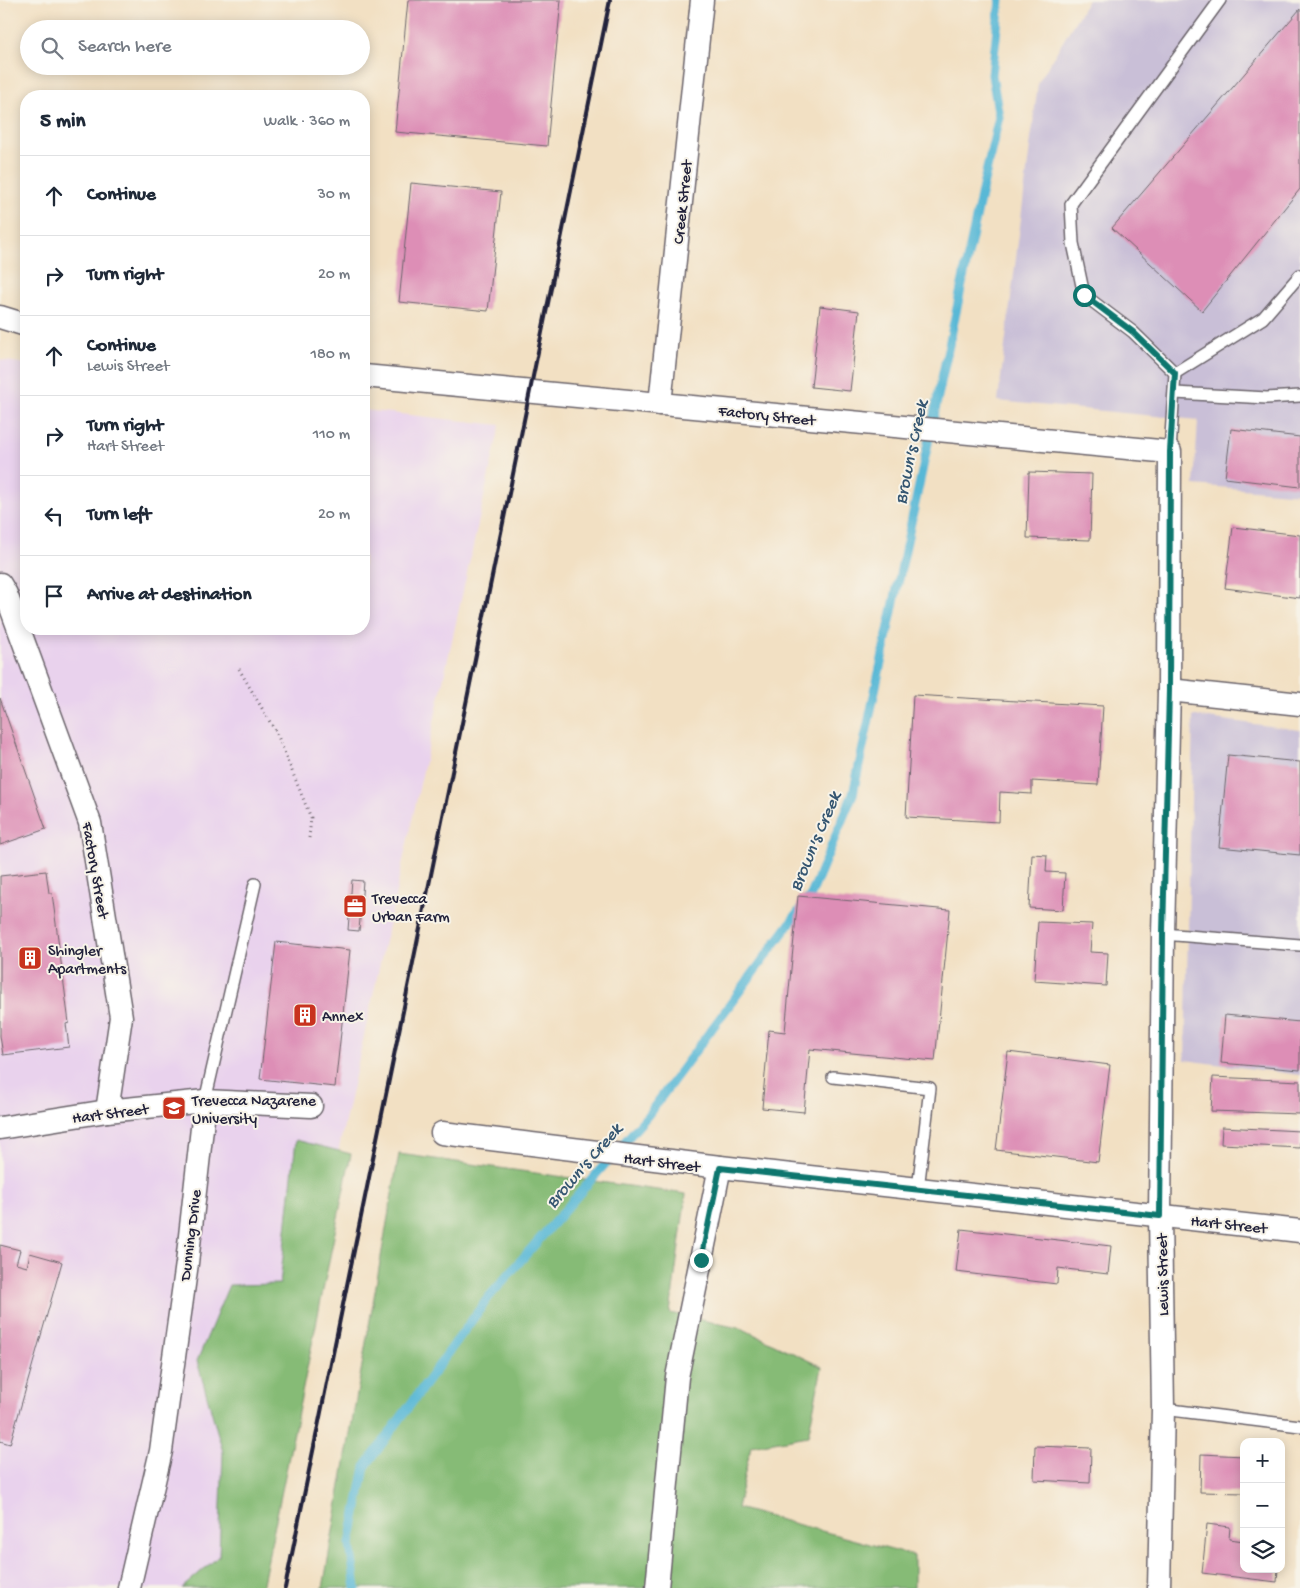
<!DOCTYPE html>
<html lang="en">
<head>
<meta charset="utf-8">
<style>
  :root { --surface:#fff; --page:#f2f2f3; --text:#1f2937; --muted:#747a83; --line:#e0e1e3 }
  body { margin:0; font-family:"Gochi Hand",sans-serif; background:var(--page); color:var(--text) }
  .controls { position:absolute; right:15px; bottom:15px; display:grid; overflow:hidden; border-radius:10px; box-shadow:0 2px 12px #0003 }
  .controls button { width:45px; height:45px; display:grid; place-items:center; padding:0; border:0; border-bottom:1px solid var(--line); background:var(--surface); color:var(--text); font:25px sans-serif }
  .stop { position:absolute; width:15px; height:15px; margin:-11px; border:4px solid #0f766e; border-radius:50%; background:#fff }
  .stop.end { background:#0f766e; border-color:#fff; box-shadow:0 1px 5px #0008 }
  .list { margin:0; padding:0; list-style:none }
  h2 { display:flex; justify-content:space-between; align-items:center; height:65px; margin:0; padding:0 20px; font-size:21px }
  h2 small { font-size:16px; font-weight:400; color:var(--muted) }
  .list li { display:grid; grid-template-columns:32px 1fr auto; gap:15px; align-items:center; box-sizing:border-box; height:80px; padding:0 20px; border-top:1px solid var(--line) }
  .list b { display:block; font-size:19px; white-space:nowrap }
  .list p { margin:0; font-size:16px; white-space:nowrap; color:var(--muted) }
  .list em { font-size:16px; font-style:normal; color:var(--muted) }
  .icon { flex:none; width:28px; height:28px; fill:none; stroke:currentColor; stroke-width:2; stroke-linecap:round; stroke-linejoin:round }
  .map { position:relative; flex:none; width:1300px; height:1588px; overflow:hidden }
  .search { position:absolute; background:var(--surface); box-shadow:0 2px 12px #0003; left:20px; top:20px; width:350px; height:55px; display:flex; align-items:center; gap:12px; box-sizing:border-box; padding:0 18px; border-radius:28px; color:var(--muted); font-size:19px }
  .panel { position:absolute; background:var(--surface); box-shadow:0 2px 12px #0003; left:20px; top:90px; width:350px; height:545px; border-radius:20px }
  .map>svg:first-child { display:block }
  .built { fill:#e9d2ed }
  .industrial { fill:#c9bfd7 }
  .forest { fill:#86bb76; stroke:#546e58 }
  .lines { fill:none; stroke-linecap:round; stroke-linejoin:round }
  .stream { stroke:#58b8d6; stroke-width:9 }
  .building { fill:#dd8eb6 }
  .service-casing { stroke:#6b646b; stroke-width:14 }
  .minor-casing { stroke:#6b646b; stroke-width:25 }
  .path { stroke:#6b646b; stroke-width:3; stroke-dasharray:1 4; stroke-linecap:butt }
  .service { stroke:#fff; stroke-width:11 }
  .minor { stroke:#fff; stroke-width:22 }
  .rail { stroke:#22223b; stroke-width:4 }
  .route { stroke:#0f766e; stroke-width:6 }
  .labels { text-anchor:middle; stroke-width:4; stroke-linejoin:round; paint-order:stroke }
  .street-label { font-size:16px; fill:#22223b; stroke:#f7f3e8 }
  .poi-label { font-size:16px; fill:#22223b; stroke:#f7f3e8; text-anchor:start }
  .water-label { font-size:18px; font-style:italic; fill:#355671; stroke:#f7f3e8 }
</style>
</head>
<body>
<div class="map">
<svg width="1300" height="1588" viewBox="0 0 1300 1588">
  <rect width="100%" height="100%" fill="#f7f3e8"/>
  <filter id="ink" filterUnits="userSpaceOnUse"><feTurbulence type="fractalNoise" baseFrequency=".02" numOctaves="2"/><feDisplacementMap in="SourceGraphic" scale="10" xChannelSelector="R" yChannelSelector="G"/><feConvolveMatrix kernelMatrix="1 2 1 2 8 2 1 2 1" color-interpolation-filters="sRGB"/></filter>
  <filter id="wash" filterUnits="userSpaceOnUse"><feTurbulence type="fractalNoise" baseFrequency=".0096" numOctaves="4" result="noise"/><feDisplacementMap in="SourceGraphic" scale="20" xChannelSelector="R" yChannelSelector="G"/><feGaussianBlur stdDeviation="1.12" result="paint"/><feColorMatrix in="noise" values="0 0 0 0 0 0 0 0 0 0 0 0 0 0 0 0 0 1.4 0 .05"/><feComposite in="paint" operator="in"/></filter>
  <g filter="url(#wash)">
    <rect width="100%" height="100%" fill="#f2e0c3"/>
    <!-- built -->
    <polygon class="built" points="0,360 26,364 26,629 364,629 364,410 500,425 241,1588 0,1588"/>
    <!-- industrial -->
    <g class="industrial">
      <polygon points="1088,0 1300,0 1300,494 1194,485 1198,420 998,401 1038,83"/>
      <polygon points="1193,716 1300,730 1300,1075 1185,1060"/>
    </g>
    <!-- forest -->
    <g class="forest">
      <polygon points="296,1140 351,1154 262,1588 182,1588 219,1556 223,1452 197,1361 229,1285 280,1284"/>
      <polygon points="399,1154 686,1194 670,1313 743,1329 822,1367 808,1436 751,1446 737,1508 914,1556 914,1588 323,1588"/>
    </g>
    <g class="lines">
      <!-- stream -->
      <polyline class="stream" points="356,1588 350,1544 365,1467 488,1298 648,1115 811,895 853,794 983,186 999,117 992,75 1000,0"/>
    </g>
    <g id="blocks">
      <!-- building -->
      <g class="building">
        <polygon points="408,0 561,0 547,146 395,132"/>
        <polygon points="1300,9 1300,189 1202,311 1112,228"/>
        <polygon points="411,183 501,192 488,311 399,302"/>
        <polygon points="820,306 859,311 850,391 811,387"/>
        <polygon points="1231,429 1300,437 1300,487 1225,478"/>
        <polygon points="1029,472 1092,474 1090,540 1027,538"/>
        <polygon points="1233,527 1300,535 1300,598 1225,588"/>
        <polygon points="913,695 1103,706 1098,785 1032,781 1032,794 1000,792 999,822 906,817"/>
        <polygon points="0,698 46,829 0,845"/>
        <polygon points="1228,755 1300,762 1300,855 1219,847"/>
        <polygon points="1032,854 1047,855 1046,872 1065,873 1063,910 1029,908"/>
        <polygon points="46,871 49,893 52,893 69,1023 66,1024 69,1047 3,1055 0,1036 0,876"/>
        <polygon points="352,880 363,881 359,931 348,930"/>
        <polygon points="798,896 950,910 935,1061 810,1049 804,1112 762,1108 769,1030 785,1032"/>
        <polygon points="1038,922 1092,924 1090,952 1108,953 1106,986 1034,981"/>
        <polygon points="276,942 350,950 335,1087 260,1079"/>
        <polygon points="1225,1015 1300,1022 1300,1070 1221,1063"/>
        <polygon points="1008,1052 1110,1065 1098,1162 996,1150"/>
        <polygon points="1213,1077 1300,1081 1300,1114 1211,1111"/>
        <polygon points="1222,1127 1300,1131 1300,1148 1221,1144"/>
        <polygon points="961,1229 1111,1246 1108,1274 1058,1268 1057,1284 956,1272"/>
        <polygon points="0,1245 20,1250 16,1264 27,1267 30,1253 62,1262 10,1444 0,1441"/>
        <polygon points="1035,1446 1091,1448 1090,1483 1034,1480"/>
        <polygon points="1201,1454 1244,1456 1244,1493 1200,1492"/>
        <polygon points="1207,1524 1230,1527 1229,1539 1244,1541 1244,1569 1278,1569 1277,1582 1202,1573"/>
      </g>
    </g>
  </g>
  <g filter="url(#ink)">
    <use href="#blocks" fill-opacity="0" stroke="#6b646b" stroke-width="1"/>
    <g class="lines">
      <!-- service casing -->
      <g class="service-casing">
        <g id="service">
          <polyline points="1175,373 1263,318 1300,275"/>
          <polyline points="1175,393 1267,398 1300,396"/>
          <polyline points="1170,452 1175,373 1133,332 1084,295 1073,243 1071,204 1220,0"/>
          <polyline points="1163,934 1300,945"/>
          <polyline points="833,1077 930,1088 918,1189"/>
          <polyline points="205,1101 255,884"/>
          <polyline points="1163,1409 1300,1426"/>
        </g>
      </g>
      <!-- minor casing -->
      <g class="minor-casing">
        <g id="minor">
          <polyline points="0,317 26,325"/>
          <polyline points="364,376 1170,452 1169,690 1163,934 1160,1216 1163,1409 1159,1588"/>
          <polyline points="660,404 702,0"/>
          <polyline points="0,584 6,594 90,823 121,1017 107,1111"/>
          <polyline points="1169,690 1300,704"/>
          <polyline points="0,1128 107,1111 205,1101 311,1106"/>
          <polyline points="442,1133 720,1167 1300,1231"/>
          <polyline points="129,1588 161,1451 187,1263 205,1101"/>
          <polyline points="657,1588 677,1377 720,1167"/>
        </g>
      </g>
      <!-- path -->
      <polyline class="path" points="239,669 277,734 311,818 309,838"/>
      <!-- service -->
      <use href="#service" class="service"/>
      <!-- minor -->
      <use href="#minor" class="minor"/>
      <!-- rail -->
      <polyline class="rail" points="285,1588 610,0"/>
    </g>
  </g>
  <g class="lines" filter="url(#ink)">
    <!-- route -->
    <polyline class="route" points="701,1260 720,1168 1160,1216 1163,934 1169,690 1170,452 1175,373 1133,332 1084,295"/>
  </g>
  <!-- icons -->
  <defs>
    <g id="office-square" transform="scale(1.25)"><rect x="-9" y="-9" width="18" height="18" rx="4" fill="#c8321e" stroke="#f7f3e8"/><path d="M-6-3h4V-5.5h4V-3h4V5H-6ZM-1-4.5V-3h2v-1.5ZM-6 0V1H6V0Z" fill="#fff"/></g>
    <g id="building-square" transform="scale(1.25)"><rect x="-9" y="-9" width="18" height="18" rx="4" fill="#c8321e" stroke="#f7f3e8"/><path d="M-4-6H4V6H1V3H-1V6H-4ZM-2.5-4.3h1.7v1.8h-1.7ZM.8-4.3h1.7v1.8H.8ZM-2.5-1h1.7V.8h-1.7ZM.8-1h1.7V.8H.8Z" fill="#fff"/></g>
    <g id="university-square" transform="scale(1.25)"><rect x="-9" y="-9" width="18" height="18" rx="4" fill="#c8321e" stroke="#f7f3e8"/><path d="M0-5L7-2L0 1L-7-2ZM-4 1L0 2.5L4 1V4Q0 6-4 4Z" fill="#fff"/></g>
  </defs>
  <g fill-rule="evenodd">
    <use href="#office-square" x="355" y="906"/>
    <use href="#building-square" x="30" y="958"/>
    <use href="#building-square" x="305" y="1015"/>
    <use href="#university-square" x="174" y="1108"/>
  </g>
  <g class="labels">
    <!-- street labels -->
    <g class="street-label">
      <text transform="translate(681 202) rotate(-84)" y="6">Creek Street</text>
      <text transform="translate(767 414) rotate(6)" y="6">Factory Street</text>
      <text transform="translate(97 870) rotate(80)" y="6">Factory Street</text>
      <text transform="translate(110 1112) rotate(-7)" y="6">Hart Street</text>
      <text transform="translate(662 1161) rotate(7)" y="6">Hart Street</text>
      <text transform="translate(1229 1223) rotate(6)" y="6">Hart Street</text>
      <text transform="translate(189 1235) rotate(-83)" y="6">Dunning Drive</text>
      <text transform="translate(1161 1275) rotate(-91)" y="6">Lewis Street</text>
    </g>
    <!-- poi labels -->
    <g class="poi-label">
      <text x="372" y="903">Trevecca<tspan x="372" dy="18">Urban Farm</tspan></text>
      <text x="48" y="955">Shingler<tspan x="48" dy="18">Apartments</tspan></text>
      <text x="322" y="1021">Annex</text>
      <text x="192" y="1105">Trevecca Nazarene<tspan x="192" dy="18">University</tspan></text>
    </g>
    <!-- water labels -->
    <g class="water-label">
      <text transform="translate(910 452) rotate(-78)" y="6">Brown's Creek</text>
      <text transform="translate(814 841) rotate(-67)" y="6">Brown's Creek</text>
      <text transform="translate(583 1165) rotate(-49)" y="6">Brown's Creek</text>
    </g>
  </g>
</svg>
<div class="controls">
<button>+</button>
<button>−</button>
<button><svg class="icon" aria-label="layers" viewBox="0 0 24 24"><path d="M12 4l9 5-9 5-9-5zM3 14l9 5 9-5"/></svg></button>
</div>
<div class="stop" style="left:1084px;top:295px"></div>
<div class="stop end" style="left:701px;top:1260px"></div>
<div class="search"><svg class="icon" aria-label="search" viewBox="0 0 24 24"><circle cx="10" cy="10" r="6"/><path d="M15 15l6 6"/></svg>Search here</div>
<section class="panel">
<h2>5 min<small>Walk · 360 m</small></h2>
<ul class="list">
<li><svg class="icon" aria-label="ahead" viewBox="0 0 24 24"><path d="M12 20V5M6 11l6-6 6 6"/></svg><div><b>Continue</b></div><em>30 m</em></li>
<li><svg class="icon" aria-label="right" viewBox="0 0 24 24"><path d="M7 20v-9h11M14 6l5 5-5 5"/></svg><div><b>Turn right</b></div><em>20 m</em></li>
<li><svg class="icon" aria-label="ahead" viewBox="0 0 24 24"><path d="M12 20V5M6 11l6-6 6 6"/></svg><div><b>Continue</b><p>Lewis Street</p></div><em>180 m</em></li>
<li><svg class="icon" aria-label="right" viewBox="0 0 24 24"><path d="M7 20v-9h11M14 6l5 5-5 5"/></svg><div><b>Turn right</b><p>Hart Street</p></div><em>110 m</em></li>
<li><svg class="icon" aria-label="left" viewBox="0 0 24 24"><path d="M17 20v-9H6M10 6l-5 5 5 5"/></svg><div><b>Turn left</b></div><em>20 m</em></li>
<li><svg class="icon" aria-label="arrive" viewBox="0 0 24 24"><path d="M6 21V4h12l-3 4 3 4H6"/></svg><div><b>Arrive at destination</b></div></li>
</ul>
</section>
</div>
</body>
</html>
